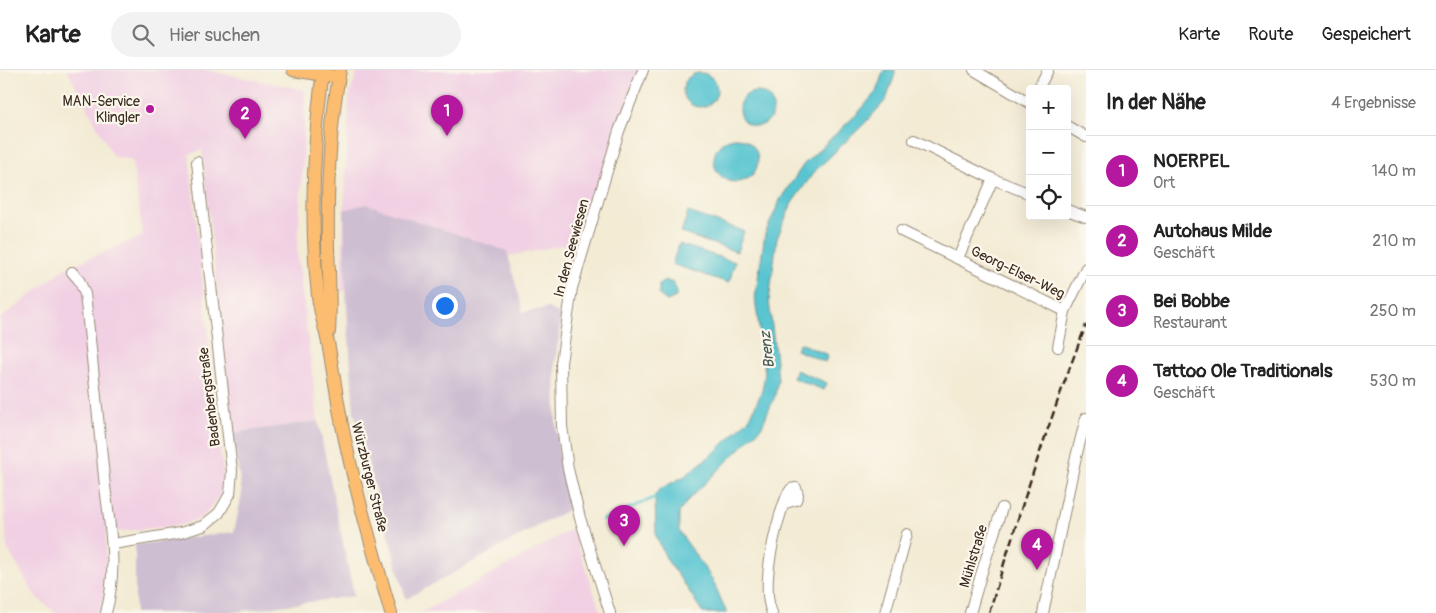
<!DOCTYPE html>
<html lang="de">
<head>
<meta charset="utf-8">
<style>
  :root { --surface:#fff; --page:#f2f2f2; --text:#222; --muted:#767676; --line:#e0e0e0; --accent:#b5179e }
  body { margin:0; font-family:Pangolin,sans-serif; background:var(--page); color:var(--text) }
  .controls { position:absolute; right:15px; top:15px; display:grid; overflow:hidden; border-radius:5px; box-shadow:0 5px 20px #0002 }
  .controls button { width:45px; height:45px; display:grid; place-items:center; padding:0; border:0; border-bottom:1px solid var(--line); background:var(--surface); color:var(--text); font:25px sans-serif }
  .you { position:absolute; left:444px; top:235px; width:18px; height:18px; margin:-12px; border:4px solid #fff; border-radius:50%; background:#1a73e8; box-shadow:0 0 0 8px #1a73e833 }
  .badge { display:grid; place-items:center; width:32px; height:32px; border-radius:50%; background:var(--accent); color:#fff; font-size:16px; font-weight:700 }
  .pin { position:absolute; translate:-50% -41px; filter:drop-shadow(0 1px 2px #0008) }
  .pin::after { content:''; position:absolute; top:26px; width:18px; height:15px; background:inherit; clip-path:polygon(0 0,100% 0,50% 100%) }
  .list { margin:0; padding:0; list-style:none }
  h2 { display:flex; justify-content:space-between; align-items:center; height:65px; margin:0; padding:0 20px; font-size:21px }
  h2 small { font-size:16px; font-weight:400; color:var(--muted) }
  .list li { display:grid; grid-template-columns:32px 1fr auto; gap:15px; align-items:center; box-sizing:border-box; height:70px; padding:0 20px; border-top:1px solid var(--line) }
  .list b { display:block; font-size:19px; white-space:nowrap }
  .list p { margin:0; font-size:16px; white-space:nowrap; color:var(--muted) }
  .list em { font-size:16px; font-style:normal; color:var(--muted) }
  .icon { flex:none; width:28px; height:28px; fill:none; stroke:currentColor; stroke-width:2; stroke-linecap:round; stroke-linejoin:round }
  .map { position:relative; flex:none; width:1086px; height:543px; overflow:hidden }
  header { display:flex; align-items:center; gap:30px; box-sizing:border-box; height:70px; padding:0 25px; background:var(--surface); border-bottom:1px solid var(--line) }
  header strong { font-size:24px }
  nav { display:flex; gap:28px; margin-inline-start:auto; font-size:18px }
  .search { width:350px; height:45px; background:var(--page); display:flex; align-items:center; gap:12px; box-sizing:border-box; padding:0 18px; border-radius:28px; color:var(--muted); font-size:19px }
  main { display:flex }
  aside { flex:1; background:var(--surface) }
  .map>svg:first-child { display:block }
  .built { fill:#f1d0e3 }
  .industrial { fill:#cebed1 }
  .water { fill:#59c5d1; stroke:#4a7878 }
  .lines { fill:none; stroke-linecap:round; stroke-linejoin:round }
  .stream { stroke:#59c5d1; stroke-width:2.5 }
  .minor-casing { stroke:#978a79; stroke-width:12 }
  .major-casing { stroke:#978a79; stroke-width:14 }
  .minor { stroke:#fff; stroke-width:10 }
  .major { stroke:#fcbd6f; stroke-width:12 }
  .rail { stroke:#3b2a1e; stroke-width:2.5; stroke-dasharray:8 4; stroke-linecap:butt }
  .poi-dot { fill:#b5179e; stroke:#fbf7ec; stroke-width:2 }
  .labels { text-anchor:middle; stroke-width:4.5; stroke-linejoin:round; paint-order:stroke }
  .poi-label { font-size:14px; fill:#3b2a1e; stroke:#fbf7ec; text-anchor:end }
  .street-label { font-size:14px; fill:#3b2a1e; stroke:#fbf7ec }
  .water-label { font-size:15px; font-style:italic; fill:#445854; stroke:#fbf7ec }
</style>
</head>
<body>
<header>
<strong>Karte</strong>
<div class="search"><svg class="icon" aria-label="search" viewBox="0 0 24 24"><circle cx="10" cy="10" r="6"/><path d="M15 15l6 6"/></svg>Hier suchen</div>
<nav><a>Karte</a><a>Route</a><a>Gespeichert</a></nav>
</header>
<main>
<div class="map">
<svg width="1086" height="543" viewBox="0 0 1086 543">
  <rect width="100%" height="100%" fill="#fbf7ec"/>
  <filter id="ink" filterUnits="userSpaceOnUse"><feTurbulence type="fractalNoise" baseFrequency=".02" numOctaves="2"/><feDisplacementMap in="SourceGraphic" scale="10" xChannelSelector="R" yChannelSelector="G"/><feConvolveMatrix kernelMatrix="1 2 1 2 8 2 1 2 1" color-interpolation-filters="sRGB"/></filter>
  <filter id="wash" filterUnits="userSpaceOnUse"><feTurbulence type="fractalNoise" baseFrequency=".0096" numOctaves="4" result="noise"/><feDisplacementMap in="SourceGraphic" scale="20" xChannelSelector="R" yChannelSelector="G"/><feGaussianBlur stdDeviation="1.12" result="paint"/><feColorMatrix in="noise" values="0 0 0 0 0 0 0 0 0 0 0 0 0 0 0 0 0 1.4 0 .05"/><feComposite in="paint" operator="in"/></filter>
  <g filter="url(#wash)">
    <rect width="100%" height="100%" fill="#f3ebd4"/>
    <!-- built -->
    <g class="built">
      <polygon points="67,0 206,0 305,20 303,88 297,181 318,351 233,363 202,80 189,84 223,404 222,422 202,448 181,455 106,463 105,523 99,543 56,543 36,527 7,478 0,359 0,249 64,199 143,166 132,90 113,86"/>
      <polygon points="358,0 639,0 577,172 341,222 349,27"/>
      <polygon points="572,459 601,543 421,543"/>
    </g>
    <!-- industrial -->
    <g class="industrial">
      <polygon points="366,134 507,181 523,242 548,238 562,245 555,293 556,358 560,394 571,438 406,529 354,342 346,224 344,140"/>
      <polygon points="318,351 354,526 228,543 135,543 135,475 234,462 242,424 233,363"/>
    </g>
    <!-- water -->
    <g class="water">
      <polygon points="884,0 895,0 895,4 886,30 865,53 814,102 792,133 777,168 769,231 778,309 775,326 761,358 689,429 679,442 679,461 712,509 727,543 703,543 687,518 667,490 656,466 655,425 660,419 685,406 715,382 750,348 762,321 765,303 755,228 765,164 781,128 804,94 858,43 876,22"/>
      <circle cx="700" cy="20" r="17"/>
      <circle cx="756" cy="39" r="17"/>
      <circle cx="736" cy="90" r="22"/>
      <polygon points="688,142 744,161 737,182 681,163"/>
      <polygon points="679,174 735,192 729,213 672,194"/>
      <polygon points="664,210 673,213 676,219 676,227 667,231 659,225 659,215"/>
      <polygon points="799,273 828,285 825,292 796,280"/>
      <polygon points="796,300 827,313 824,320 793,308"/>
    </g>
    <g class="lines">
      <!-- stream -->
      <polyline class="stream" points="602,450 656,427"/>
    </g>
  </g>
  <g filter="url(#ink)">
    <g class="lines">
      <!-- minor casing -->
      <g class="minor-casing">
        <g id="minor">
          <polyline points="974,0 1030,33"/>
          <polyline points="1038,19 1048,0"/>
          <polyline points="1067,56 1086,67"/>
          <polyline points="914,70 993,109 1030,124"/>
          <polyline points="1067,140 1086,147"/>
          <polyline points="901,161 1065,241"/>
          <polyline points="958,188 993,109"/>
          <path d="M 72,202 L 79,210 L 85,224 C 92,285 98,346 104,407 C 109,455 119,495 106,543"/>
          <polyline points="1058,277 1065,241 1086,198"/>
          <polyline points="113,474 180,463 203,456 219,443 230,424 232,401 197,92"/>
          <polyline points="610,543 580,448 568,399 562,356 561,293 572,218 619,61 643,0"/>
          <path d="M 772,543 C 760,515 776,453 787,425 L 791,419 L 796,418 L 798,425 L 796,430 L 789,432 L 787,429 L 787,425"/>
          <polyline points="885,543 907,464"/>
          <polyline points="970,543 983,498 1002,438"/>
          <polyline points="1043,543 1075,391 1086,348"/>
        </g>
      </g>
      <!-- major casing -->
      <g class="major-casing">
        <g id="major">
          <polyline points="293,0 331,6"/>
          <path d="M 323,0 C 313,75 310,151 318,226 C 320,244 326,260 329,278 C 335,312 339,345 347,379 C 359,434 375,488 391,543"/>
          <path d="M 329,262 C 331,234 329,206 328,178 C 327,119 329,58 340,0"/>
        </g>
      </g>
      <!-- minor -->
      <use href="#minor" class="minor"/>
      <!-- major -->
      <use href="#major" class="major"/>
      <!-- rail -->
      <path class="rail" d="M 989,543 C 1018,446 1049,350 1086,255"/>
    </g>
  </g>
  <!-- markers -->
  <circle class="poi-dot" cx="150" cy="39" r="5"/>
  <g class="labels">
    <!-- poi labels -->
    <g class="poi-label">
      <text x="140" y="36">MAN-Service<tspan x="140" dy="16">Klingler</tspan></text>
    </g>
    <!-- street labels -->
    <g class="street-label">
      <text transform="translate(571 178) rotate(-75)" y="5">In den Seewiesen</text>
      <text transform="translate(1018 202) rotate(26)" y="5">Georg-Elser-Weg</text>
      <text transform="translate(209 327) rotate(-97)" y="5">Badenbergstraße</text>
      <text transform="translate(370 407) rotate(76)" y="5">Würzburger Straße</text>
      <text transform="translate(973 486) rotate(-73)" y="5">Mühlstraße</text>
    </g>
    <!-- water labels -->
    <g class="water-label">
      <text transform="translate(767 280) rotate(-97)" y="5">Brenz</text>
    </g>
  </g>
</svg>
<div class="controls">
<button>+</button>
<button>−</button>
<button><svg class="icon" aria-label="locate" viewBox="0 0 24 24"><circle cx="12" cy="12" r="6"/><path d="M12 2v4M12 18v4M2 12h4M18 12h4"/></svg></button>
</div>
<div class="you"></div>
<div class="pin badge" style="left:447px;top:66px">1</div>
<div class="pin badge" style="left:245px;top:69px">2</div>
<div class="pin badge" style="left:624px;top:476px">3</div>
<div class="pin badge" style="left:1037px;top:500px">4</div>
</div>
<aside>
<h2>In der Nähe<small>4 Ergebnisse</small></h2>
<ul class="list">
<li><span class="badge">1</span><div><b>NOERPEL</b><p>Ort</p></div><em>140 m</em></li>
<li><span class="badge">2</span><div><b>Autohaus Milde</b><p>Geschäft</p></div><em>210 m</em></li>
<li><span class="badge">3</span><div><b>Bei Bobbe</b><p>Restaurant</p></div><em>250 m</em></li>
<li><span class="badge">4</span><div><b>Tattoo Ole Traditionals</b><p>Geschäft</p></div><em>530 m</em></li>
</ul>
</aside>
</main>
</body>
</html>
